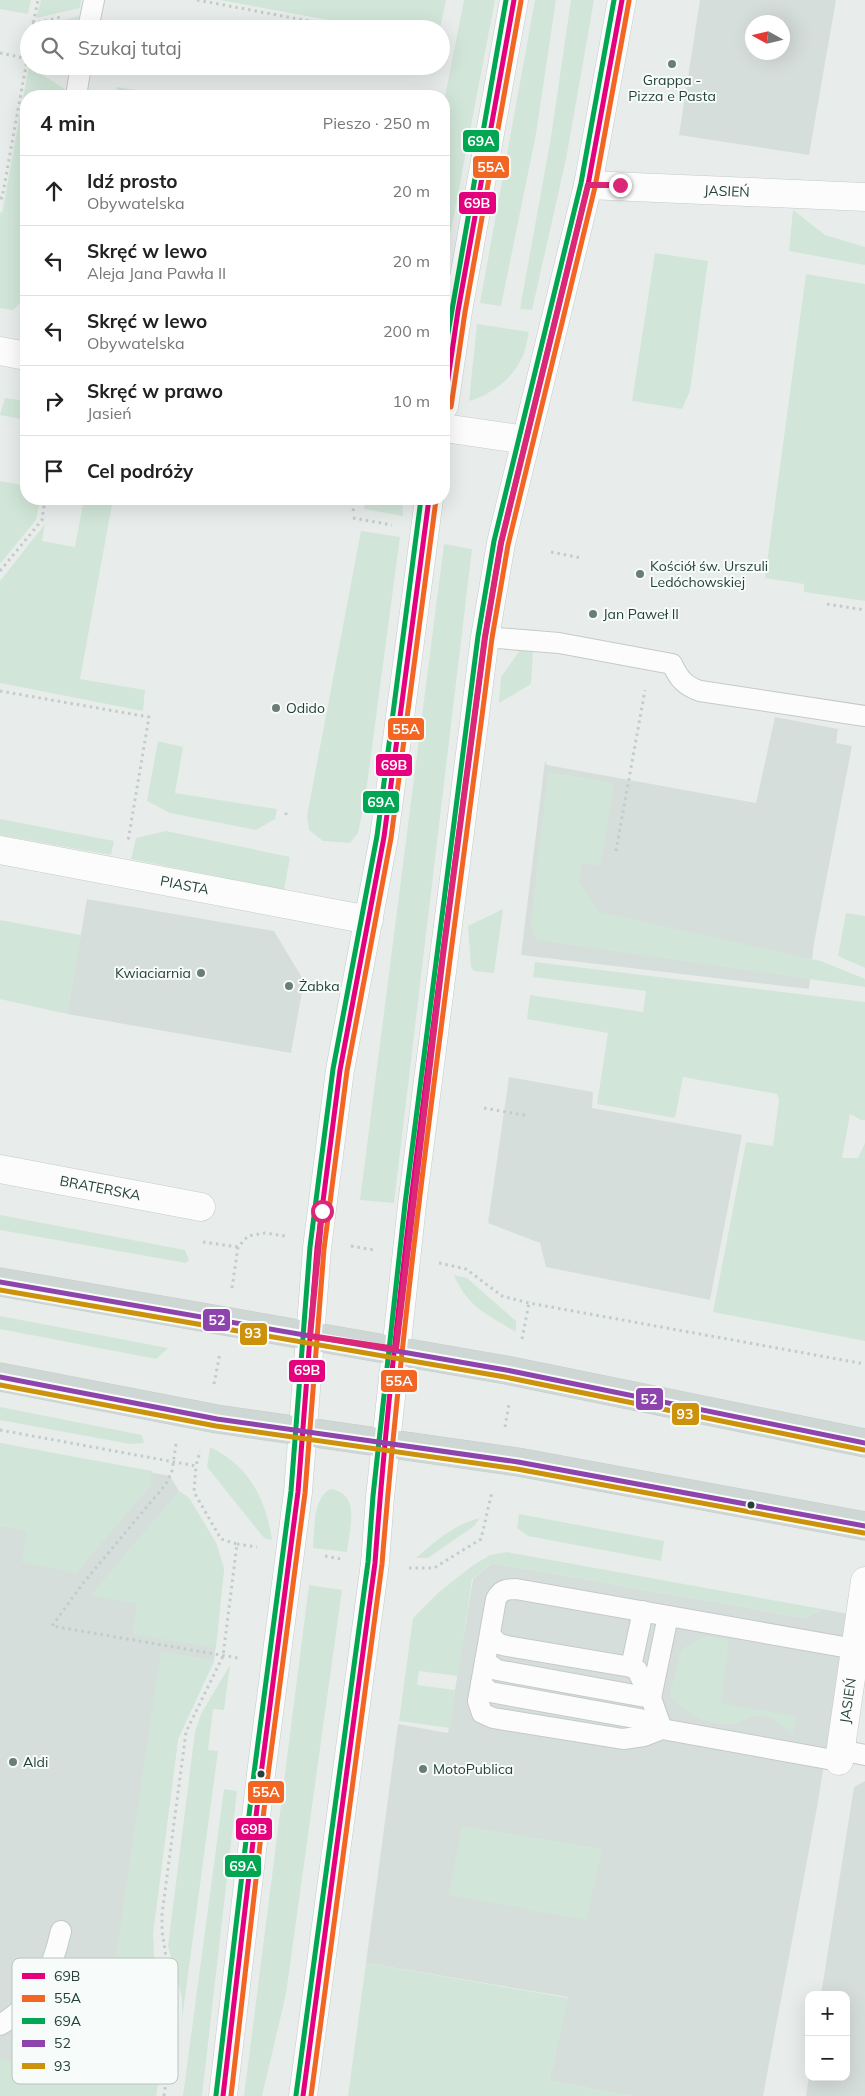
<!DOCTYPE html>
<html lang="pl">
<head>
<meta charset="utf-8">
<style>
  :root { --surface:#fff; --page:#f2f2f2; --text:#222; --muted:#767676; --line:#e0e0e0 }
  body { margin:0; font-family:Mulish,sans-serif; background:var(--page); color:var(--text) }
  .controls { position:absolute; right:15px; bottom:15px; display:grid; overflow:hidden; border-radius:10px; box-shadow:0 5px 20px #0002 }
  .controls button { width:45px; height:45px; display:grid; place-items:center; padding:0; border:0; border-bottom:1px solid var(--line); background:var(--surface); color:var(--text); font:25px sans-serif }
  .compass { position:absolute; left:745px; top:15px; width:45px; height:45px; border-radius:50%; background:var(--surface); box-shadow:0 5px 20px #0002; rotate:278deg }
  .stop { position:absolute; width:15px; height:15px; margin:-11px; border:4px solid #db2777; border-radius:50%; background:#fff }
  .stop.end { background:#db2777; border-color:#fff; box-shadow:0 1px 5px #0008 }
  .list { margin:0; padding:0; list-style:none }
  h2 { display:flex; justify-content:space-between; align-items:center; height:65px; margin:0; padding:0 20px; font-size:21px }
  h2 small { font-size:16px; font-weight:400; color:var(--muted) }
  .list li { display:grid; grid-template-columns:32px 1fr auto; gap:15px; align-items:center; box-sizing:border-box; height:70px; padding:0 20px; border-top:1px solid var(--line) }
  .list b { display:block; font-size:19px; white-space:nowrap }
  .list p { margin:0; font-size:16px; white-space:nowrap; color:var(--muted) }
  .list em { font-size:16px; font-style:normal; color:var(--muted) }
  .icon { flex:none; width:28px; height:28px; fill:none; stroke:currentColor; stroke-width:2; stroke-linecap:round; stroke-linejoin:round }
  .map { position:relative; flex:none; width:865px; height:2096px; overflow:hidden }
  .search { position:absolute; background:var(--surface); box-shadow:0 5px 20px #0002; left:20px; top:20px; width:430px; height:55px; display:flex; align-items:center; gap:12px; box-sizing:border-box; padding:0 18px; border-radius:28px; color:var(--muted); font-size:19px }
  .panel { position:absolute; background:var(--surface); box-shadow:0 5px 20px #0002; left:20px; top:90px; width:430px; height:415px; border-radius:20px }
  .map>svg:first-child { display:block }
  .built { fill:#d6dedb; fill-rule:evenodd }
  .green { fill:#d1e6d8 }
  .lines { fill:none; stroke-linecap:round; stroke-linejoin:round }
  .service-casing { stroke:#c5cac8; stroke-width:22 }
  .minor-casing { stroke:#c5cac8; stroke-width:29 }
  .secondary-casing { stroke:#c3cbc8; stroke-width:29 }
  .primary-casing { stroke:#c3ccc9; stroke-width:29 }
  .path { stroke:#c3ccca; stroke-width:3; stroke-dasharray:2.5 4; stroke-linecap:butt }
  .service { stroke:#fcfcfc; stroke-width:20 }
  .minor { stroke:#fcfcfc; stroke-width:28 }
  .secondary { stroke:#fcfcfc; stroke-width:28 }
  .primary { stroke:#cfd7d5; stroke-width:28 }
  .bus-1-casing { stroke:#f7fbf9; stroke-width:9 }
  .bus-2-casing { stroke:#f7fbf9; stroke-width:9 }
  .bus-3-casing { stroke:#f7fbf9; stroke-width:9 }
  .bus-4-casing { stroke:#f7fbf9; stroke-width:9 }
  .bus-5-casing { stroke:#f7fbf9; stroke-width:9 }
  .bus-1 { stroke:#e5007d; stroke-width:5 }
  .bus-2 { stroke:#f26522; stroke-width:5 }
  .bus-3 { stroke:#00a651; stroke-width:5 }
  .bus-4 { stroke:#8e44ad; stroke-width:5 }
  .bus-5 { stroke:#cd920c; stroke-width:5 }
  .route { stroke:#db2777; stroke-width:6 }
  .poi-dot { fill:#697e78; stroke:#f7fbf9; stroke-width:2 }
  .bus-dot { fill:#24423a; stroke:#f7fbf9; stroke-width:2 }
  .labels { text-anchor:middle; stroke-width:4; stroke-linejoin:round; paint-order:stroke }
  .poi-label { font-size:14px; fill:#24423a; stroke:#f7fbf9; text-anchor:start }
  .street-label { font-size:14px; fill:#24423a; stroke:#f7fbf9 }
  .key { fill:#f7fbf9; stroke:#b8c4c0; stroke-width:1 }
  .key-label { font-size:14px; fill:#24423a }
  .line-badge { stroke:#f7fbf9; stroke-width:2 }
  .badge-label { font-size:14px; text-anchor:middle; font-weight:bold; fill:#fff }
</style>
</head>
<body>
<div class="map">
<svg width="865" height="2096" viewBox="0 0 865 2096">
  <rect width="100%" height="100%" fill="#e8edeb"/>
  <!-- built -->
  <g class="built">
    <path d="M 700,0 L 836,0 L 809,155 L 679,135 ZM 752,22 L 782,22 L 782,52 L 752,52 Z"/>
    <polygon points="775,717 838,729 836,743 852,746 814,943 809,989 521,955 545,761 547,765 756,803"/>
    <polygon points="87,899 274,931 304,981 291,1053 67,1014"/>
    <polygon points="509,1077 593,1092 592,1108 742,1135 710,1300 546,1267 540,1243 488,1223"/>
    <polygon points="0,1443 170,1476 179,1491 189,1498 216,1543 224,1569 214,1661 178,1739 153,1933 154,1957 167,2023 156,2096 0,2096"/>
    <polygon points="492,1563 805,1618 822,1609 848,1614 818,1802 763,2096 633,2096 549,2081 568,1997 366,1963 398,1724 448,1733 473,1579"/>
    <polygon points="865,1781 865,2096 806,2096 809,2076 846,2077 846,1995 821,1995 854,1787"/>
  </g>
  <!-- green -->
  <g class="green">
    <polygon points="0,0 31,0 28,14 0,9"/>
    <polygon points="41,0 81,0 80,8 36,18"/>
    <polygon points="220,0 446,0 440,29 377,29"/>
    <polygon points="464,0 495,0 444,267 444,102"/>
    <polygon points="535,0 556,0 536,134 501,306 480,303"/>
    <polygon points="571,0 594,0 566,159 532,310 520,309 551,137"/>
    <polygon points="79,16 76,29 35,29 36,27"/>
    <polygon points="29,66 66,90 65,96 26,96 26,297 13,310 0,308 0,212 2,213"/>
    <polygon points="117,87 172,96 116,96"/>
    <polygon points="793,210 825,235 865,247 865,265 789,251"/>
    <polygon points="655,253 708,261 690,391 682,409 632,401"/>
    <polygon points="806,274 865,284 865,601 804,592 804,584 765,578"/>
    <path d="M 477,324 L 529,332 C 527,340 526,350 522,358 C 512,379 491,395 469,401 Z"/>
    <polygon points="5,398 26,401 26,420 0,415"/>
    <polygon points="26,464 26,499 40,499 36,520 0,564 0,481 22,485"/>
    <polygon points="84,499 113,499 80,679 145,690 143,711 0,683 0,581 45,524 42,541 75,547"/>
    <polygon points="366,499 402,499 403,516 364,509"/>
    <polygon points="361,531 400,537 365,800 358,833 350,843 323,841 309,830 307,816"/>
    <polygon points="444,544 472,549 394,1203 360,1200"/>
    <polygon points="520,650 533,651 531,684 499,703 501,677"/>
    <polygon points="158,741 183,747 175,793 277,809 275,819 256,830 170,813 147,801"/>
    <polygon points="548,772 614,783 600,865 581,864 579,883 599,912 821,961 865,979 865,987 536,940 531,923"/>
    <polygon points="0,819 114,841 111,855 0,835"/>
    <polygon points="166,831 290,857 284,890 131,859 136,838"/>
    <polygon points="503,909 494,973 474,971 471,967 468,926"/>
    <polygon points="846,913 865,916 865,968 838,956"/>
    <polygon points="0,920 81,935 67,1014 0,999"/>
    <polygon points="535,962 865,1002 865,1120 861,1120 850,1114 842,1158 858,1158 865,1143 865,1341 713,1312 746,1142 773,1146 779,1100 777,1094 683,1077 675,1118 597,1104 608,1033 527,1019 530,995 643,1012 646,991 533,977"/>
    <polygon points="0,1215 185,1250 189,1260 186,1263 0,1230"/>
    <path d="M 454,1275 L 467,1278 L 516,1321 L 516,1332 C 488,1315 467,1307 454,1275 Z"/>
    <polygon points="0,1316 168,1348 156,1359 0,1329"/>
    <polygon points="0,1407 142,1435 144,1443 130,1444 0,1420"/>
    <polygon points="0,1443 152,1471 150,1486 76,1573 22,1562 27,1531 0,1526"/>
    <path d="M 210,1447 C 250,1467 265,1497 272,1540 L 264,1538 L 260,1533 L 207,1467 Z"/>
    <path d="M 330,1489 C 362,1493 349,1530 347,1552 L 313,1548 C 315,1528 312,1500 330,1489 Z"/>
    <polygon points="179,1491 189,1498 216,1543 224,1569 216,1648 133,1634 137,1604 90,1596"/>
    <polygon points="519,1514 664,1541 661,1561 528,1536 517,1528"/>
    <path d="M 480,1518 L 474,1526 L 428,1558 L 416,1558 C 435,1541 455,1524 480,1518 Z"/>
    <polygon points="507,1552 822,1609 805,1618 492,1563 472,1579 458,1676 419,1671 417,1685 455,1690 450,1728 399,1721 413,1618 438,1593 472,1566 490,1555"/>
    <polygon points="309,1585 342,1590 286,1994 262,2096 244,2096"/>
    <path d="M 706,1636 L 729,1640 L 721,1703 L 796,1716 L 792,1735 C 785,1728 774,1717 763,1716 C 751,1713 742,1724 730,1724 C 706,1725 682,1713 670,1693 L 682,1649 Z"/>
    <polygon points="161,1651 214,1661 178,1739 153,1933 154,1957 167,2023 156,2096 0,2096 0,2059 69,2069 71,2062 100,2066"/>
    <polygon points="230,1665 224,1710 213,1709 208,1750 218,1751 182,2019 182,1998 168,1946 195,1732 201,1714"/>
    <polygon points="224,1789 237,1791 202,2096 183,2096"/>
    <polygon points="462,1826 602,1849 586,1920 449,1895"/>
    <polygon points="366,1963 568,1998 549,2081 633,2096 348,2096"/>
  </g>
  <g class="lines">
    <!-- service casing -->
    <g class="service-casing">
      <g id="service">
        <polyline points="88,29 94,0"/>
        <polyline points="76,96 81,66"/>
        <path d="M 485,637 L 559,643 L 672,664 C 679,679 685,686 700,691 L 865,716"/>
        <polyline points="490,1635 499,1644 507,1646 631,1667 637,1670 651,1698"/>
        <polyline points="485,1661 497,1670 651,1698 662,1729"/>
        <polyline points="631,1667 643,1611"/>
        <polyline points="481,1684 490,1692 640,1719 662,1729 839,1761"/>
        <polyline points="651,1698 668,1616"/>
        <path d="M 662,1729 L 644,1736 L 623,1739 L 493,1718 L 482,1713 L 478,1701 L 496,1599 C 501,1590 506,1589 516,1589 L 855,1649"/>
        <polyline points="840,1750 865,1755"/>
        <path d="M 0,2025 C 37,2003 52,1971 61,1931"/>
      </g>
    </g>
    <!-- minor casing -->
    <g class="minor-casing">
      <g id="minor">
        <path id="s1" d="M 588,185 L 865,197"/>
        <polyline points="0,351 26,356"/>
        <polyline points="444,428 526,440"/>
        <path id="s2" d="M 0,850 L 369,920"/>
        <path id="s3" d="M 0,1169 L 201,1207"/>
        <path id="s4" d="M 839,1761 L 865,1581"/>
      </g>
    </g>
    <!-- secondary casing -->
    <g class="secondary-casing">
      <g id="secondary">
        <polyline points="444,406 458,311 514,0"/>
        <polyline points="223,2096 261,1774 298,1492 317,1248 326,1178 340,1070 384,837 429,499"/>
        <polyline points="303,2096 375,1563 380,1497 412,1205 485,637 501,543 588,185 622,0"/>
      </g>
    </g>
    <!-- primary casing -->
    <g class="primary-casing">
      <g id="primary">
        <polyline points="0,1282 506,1370 865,1443"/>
        <polyline points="0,1377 217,1419 518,1462 865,1526"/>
      </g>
    </g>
    <!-- path -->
    <g class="path">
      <polyline points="197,0 352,29"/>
      <polyline points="32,24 61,17"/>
      <polyline points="32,29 38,0"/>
      <polyline points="441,45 447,46"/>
      <polyline points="0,53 29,59"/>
      <polyline points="40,66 50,73"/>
      <polyline points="0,198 2,198 29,49"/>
      <polyline points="353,511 356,499"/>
      <polyline points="353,518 392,525"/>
      <polyline points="551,552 581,558"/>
      <polyline points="0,571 42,520 45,499"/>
      <polyline points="827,604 865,610"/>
      <polyline points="0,691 149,717 128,841"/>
      <polyline points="286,815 286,809"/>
      <polyline points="616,851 645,690"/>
      <polyline points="484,1108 529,1116"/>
      <polyline points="203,1242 238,1247"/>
      <polyline points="351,1246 374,1250"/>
      <polyline points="439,1263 466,1269 502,1296 529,1303 865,1364"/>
      <polyline points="232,1288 238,1247 248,1236 265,1233 285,1236"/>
      <polyline points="522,1339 529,1303"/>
      <polyline points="214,1384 220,1353"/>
      <polyline points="505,1427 509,1404"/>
      <polyline points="0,1430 196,1466 200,1451"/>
      <polyline points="176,1444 172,1471 166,1484 84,1582 52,1626 238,1658"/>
      <polyline points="237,1544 257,1547"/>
      <polyline points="325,1556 341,1559"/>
      <polyline points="409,1568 434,1568 481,1539 492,1492"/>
      <polyline points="164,2096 175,2015 162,1931 162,1914 186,1732 223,1656 237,1544 221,1539 194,1492 196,1466"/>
    </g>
    <!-- service -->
    <use href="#service" class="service"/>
    <!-- minor -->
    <use href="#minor" class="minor"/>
    <!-- secondary -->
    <use href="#secondary" class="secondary"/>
    <!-- primary -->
    <use href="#primary" class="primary"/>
    <!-- bus-1 casing -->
    <g class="bus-1-casing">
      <g id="bus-1">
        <polyline points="444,406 458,311 514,0"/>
        <polyline points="223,2096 261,1774 298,1492 317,1248 326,1178 340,1070 384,837 429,499"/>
        <path d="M 303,2096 L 375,1563 C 398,1253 445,945 485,637 L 501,543 L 588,185 L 622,0"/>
      </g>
    </g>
    <!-- bus-2 casing -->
    <g class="bus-2-casing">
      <g id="bus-2">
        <polyline points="451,407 465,312 521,1"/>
        <polyline points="231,2096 268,1775 305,1493 324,1249 333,1179 347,1071 391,838 436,500"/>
        <path d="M 311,2096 L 382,1564 C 407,1254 453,946 492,638 L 508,545 L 595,187 L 629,1"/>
      </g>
    </g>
    <!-- bus-3 casing -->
    <g class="bus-3-casing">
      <g id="bus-3">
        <polyline points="444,356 506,0"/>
        <polyline points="216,2095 254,1773 291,1491 310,1247 319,1177 333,1069 377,836 421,499"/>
        <polyline points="296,2095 368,1562 373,1496 405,1204 478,636 494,541 581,183 614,0"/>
      </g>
    </g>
    <!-- bus-4 casing -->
    <g class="bus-4-casing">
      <g id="bus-4">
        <polyline points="0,1282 506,1370 865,1443"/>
        <polyline points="0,1377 217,1419 518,1462 865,1526"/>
      </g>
    </g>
    <!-- bus-5 casing -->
    <g class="bus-5-casing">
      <g id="bus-5">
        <polyline points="0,1290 505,1377 864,1450"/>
        <polyline points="0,1385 216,1426 517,1469 864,1533"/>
      </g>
    </g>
    <!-- bus-1 -->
    <use href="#bus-1" class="bus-1"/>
    <!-- bus-2 -->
    <use href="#bus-2" class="bus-2"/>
    <!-- bus-3 -->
    <use href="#bus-3" class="bus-3"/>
    <!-- bus-4 -->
    <use href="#bus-4" class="bus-4"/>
    <!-- bus-5 -->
    <use href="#bus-5" class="bus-5"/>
  </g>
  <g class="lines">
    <!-- route -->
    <polyline class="route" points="322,1211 310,1336 396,1349 443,955 485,637 501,543 588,185 620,185"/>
  </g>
  <!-- markers -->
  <g class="poi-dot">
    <circle cx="672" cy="64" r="5"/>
    <circle cx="640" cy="574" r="5"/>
    <circle cx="593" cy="614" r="5"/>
    <circle cx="276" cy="708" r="5"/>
    <circle cx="201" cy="973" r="5"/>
    <circle cx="289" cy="986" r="5"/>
    <circle cx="13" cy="1762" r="5"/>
    <circle cx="423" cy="1769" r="5"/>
  </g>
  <g class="bus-dot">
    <circle cx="751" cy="1505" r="4.5"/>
    <circle cx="261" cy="1774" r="4.5"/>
  </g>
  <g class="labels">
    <!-- poi labels -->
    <g class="poi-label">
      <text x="672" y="85" text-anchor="middle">Grappa -<tspan x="672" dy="16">Pizza e Pasta</tspan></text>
      <text x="650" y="571">Kościół św. Urszuli<tspan x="650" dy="16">Ledóchowskiej</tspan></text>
      <text x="603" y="619">Jan Paweł II</text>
      <text x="286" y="713">Odido</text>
      <text x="191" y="978" text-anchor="end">Kwiaciarnia</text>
      <text x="299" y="991">Żabka</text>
      <text x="23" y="1767">Aldi</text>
      <text x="433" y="1774">MotoPublica</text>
    </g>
    <!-- street labels -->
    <g class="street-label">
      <text dy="5" stroke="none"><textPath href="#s1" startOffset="139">JASIEŃ</textPath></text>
      <text dy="5" stroke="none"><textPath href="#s2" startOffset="188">PIASTA</textPath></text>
      <text dy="5" stroke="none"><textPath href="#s3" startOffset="102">BRATERSKA</textPath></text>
      <text dy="5" stroke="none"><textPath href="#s4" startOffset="61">JASIEŃ</textPath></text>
    </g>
  </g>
  <!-- legend -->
  <rect x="12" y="1958" width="166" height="126" rx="8" class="key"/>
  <rect x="22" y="1973" width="23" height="6" fill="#e5007d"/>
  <rect x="22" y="1995" width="23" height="7" fill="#f26522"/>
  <rect x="22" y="2018" width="23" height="6" fill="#00a651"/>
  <rect x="22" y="2040" width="23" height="7" fill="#8e44ad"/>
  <rect x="22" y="2063" width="23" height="6" fill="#cd920c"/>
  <g class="key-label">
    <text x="54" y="1981">69B</text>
    <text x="54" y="2003">55A</text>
    <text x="54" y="2026">69A</text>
    <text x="54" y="2048">52</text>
    <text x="54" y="2071">93</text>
  </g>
  <g class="line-badge">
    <rect x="462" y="129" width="38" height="24" rx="5" fill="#00a651"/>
    <rect x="472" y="155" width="38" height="24" rx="5" fill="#f26522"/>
    <rect x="458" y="191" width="39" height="24" rx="5" fill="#e5007d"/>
    <rect x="387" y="717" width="38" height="24" rx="5" fill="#f26522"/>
    <rect x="375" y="753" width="38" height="24" rx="5" fill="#e5007d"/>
    <rect x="362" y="790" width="38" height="24" rx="5" fill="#00a651"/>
    <rect x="202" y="1308" width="29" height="24" rx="5" fill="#8e44ad"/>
    <rect x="239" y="1322" width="29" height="24" rx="5" fill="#cd920c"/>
    <rect x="288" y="1359" width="38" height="24" rx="5" fill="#e5007d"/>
    <rect x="380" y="1369" width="38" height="24" rx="5" fill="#f26522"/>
    <rect x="635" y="1387" width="29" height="24" rx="5" fill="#8e44ad"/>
    <rect x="671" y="1402" width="29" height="24" rx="5" fill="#cd920c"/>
    <rect x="247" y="1780" width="38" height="24" rx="5" fill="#f26522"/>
    <rect x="235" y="1817" width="38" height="24" rx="5" fill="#e5007d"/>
    <rect x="224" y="1854" width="38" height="24" rx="5" fill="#00a651"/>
  </g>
  <g class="badge-label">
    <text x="481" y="146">69A</text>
    <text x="491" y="172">55A</text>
    <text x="477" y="208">69B</text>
    <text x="406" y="734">55A</text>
    <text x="394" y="770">69B</text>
    <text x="381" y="807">69A</text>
    <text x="217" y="1325">52</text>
    <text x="253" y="1338">93</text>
    <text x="307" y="1375">69B</text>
    <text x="399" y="1386">55A</text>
    <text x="649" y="1404">52</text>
    <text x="685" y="1419">93</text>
    <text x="266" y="1797">55A</text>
    <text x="254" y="1834">69B</text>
    <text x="243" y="1871">69A</text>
  </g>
</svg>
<div class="controls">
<button>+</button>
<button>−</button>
</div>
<svg class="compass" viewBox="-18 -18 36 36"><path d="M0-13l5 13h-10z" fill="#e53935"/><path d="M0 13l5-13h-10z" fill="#767676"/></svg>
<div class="stop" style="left:322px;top:1211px"></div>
<div class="stop end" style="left:620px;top:185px"></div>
<div class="search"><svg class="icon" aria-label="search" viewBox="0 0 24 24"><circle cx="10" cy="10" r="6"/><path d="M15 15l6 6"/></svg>Szukaj tutaj</div>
<section class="panel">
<h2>4 min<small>Pieszo · 250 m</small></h2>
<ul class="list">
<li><svg class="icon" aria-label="ahead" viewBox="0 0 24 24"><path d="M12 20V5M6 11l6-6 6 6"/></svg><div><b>Idź prosto</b><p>Obywatelska</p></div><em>20 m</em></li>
<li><svg class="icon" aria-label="left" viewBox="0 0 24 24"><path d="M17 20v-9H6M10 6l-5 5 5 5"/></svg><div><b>Skręć w lewo</b><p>Aleja Jana Pawła II</p></div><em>20 m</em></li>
<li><svg class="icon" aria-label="left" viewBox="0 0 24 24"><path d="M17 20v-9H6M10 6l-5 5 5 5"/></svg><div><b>Skręć w lewo</b><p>Obywatelska</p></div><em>200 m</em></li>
<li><svg class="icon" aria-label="right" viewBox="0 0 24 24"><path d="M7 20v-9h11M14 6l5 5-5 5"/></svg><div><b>Skręć w prawo</b><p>Jasień</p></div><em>10 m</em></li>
<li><svg class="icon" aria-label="arrive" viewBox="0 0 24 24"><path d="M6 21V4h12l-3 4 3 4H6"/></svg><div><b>Cel podróży</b></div></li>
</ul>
</section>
</div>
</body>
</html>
